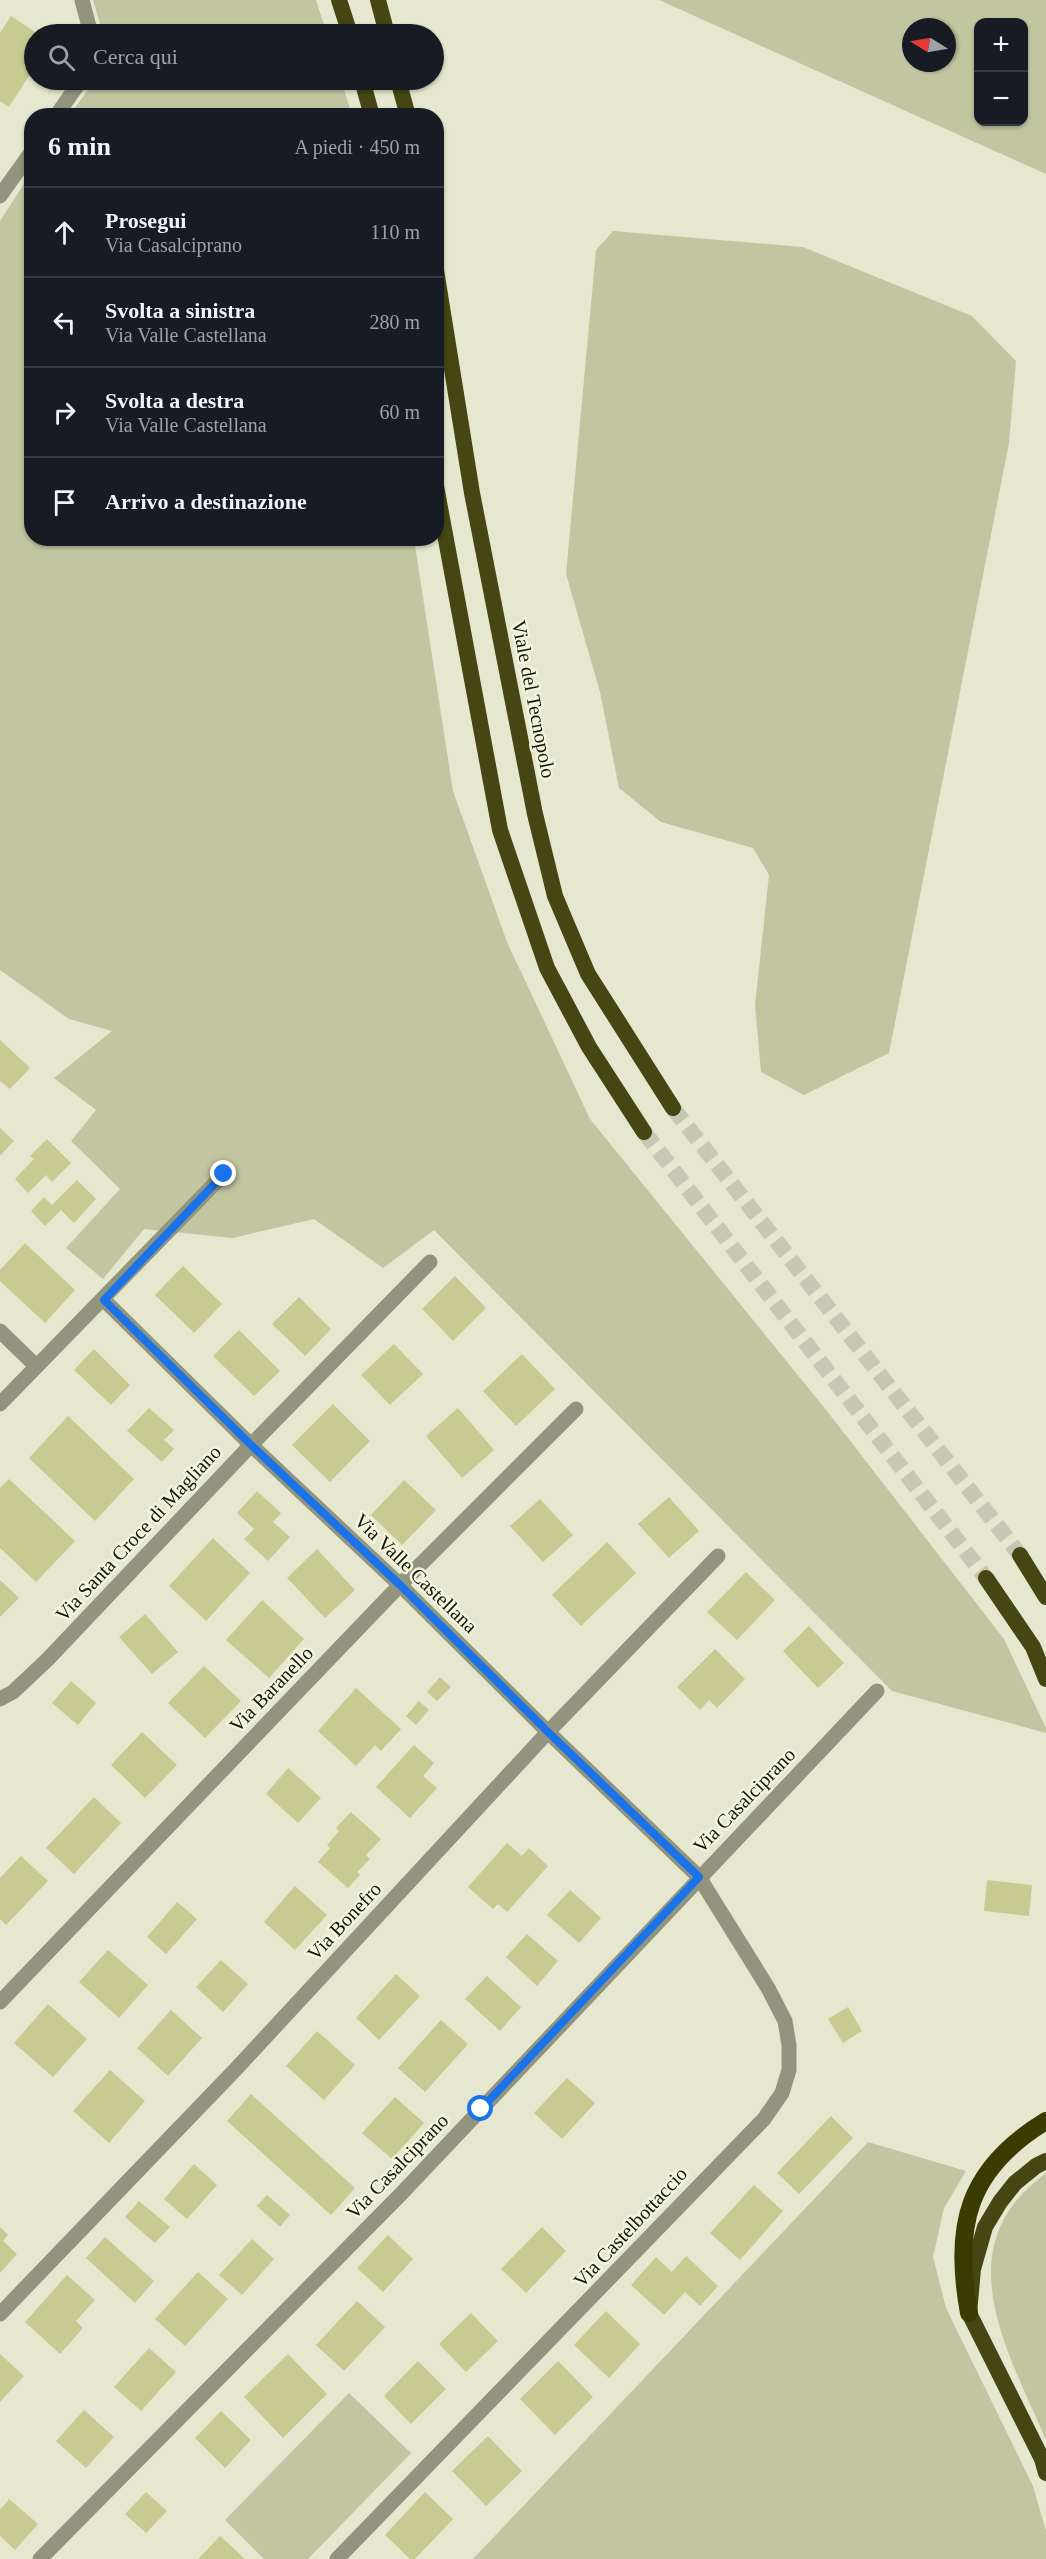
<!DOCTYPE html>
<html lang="it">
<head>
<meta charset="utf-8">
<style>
  :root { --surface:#171b24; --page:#20242c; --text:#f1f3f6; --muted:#9ea1a6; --line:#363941 }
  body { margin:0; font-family:"Times New Roman",serif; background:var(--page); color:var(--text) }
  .controls { position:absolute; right:18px; top:18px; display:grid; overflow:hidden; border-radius:12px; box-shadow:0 2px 4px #0004 }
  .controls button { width:54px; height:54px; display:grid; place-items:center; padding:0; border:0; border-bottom:2px solid var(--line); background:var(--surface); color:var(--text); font:30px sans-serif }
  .compass { position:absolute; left:902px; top:18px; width:54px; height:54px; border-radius:50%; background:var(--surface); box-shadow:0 2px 4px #0004; rotate:281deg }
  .stop { position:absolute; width:18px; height:18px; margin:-14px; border:4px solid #1a73e8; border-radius:50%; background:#fff }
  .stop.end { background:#1a73e8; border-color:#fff; box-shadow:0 2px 6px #0008 }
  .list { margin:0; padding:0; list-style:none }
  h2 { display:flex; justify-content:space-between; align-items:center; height:78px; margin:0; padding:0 24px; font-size:26px }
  h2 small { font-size:20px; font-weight:400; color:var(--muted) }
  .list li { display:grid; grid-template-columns:39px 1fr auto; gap:18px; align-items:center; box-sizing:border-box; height:90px; padding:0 24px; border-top:2px solid var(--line) }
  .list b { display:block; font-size:22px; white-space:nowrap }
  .list p { margin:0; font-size:20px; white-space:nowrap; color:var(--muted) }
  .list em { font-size:20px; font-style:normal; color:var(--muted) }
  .icon { flex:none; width:33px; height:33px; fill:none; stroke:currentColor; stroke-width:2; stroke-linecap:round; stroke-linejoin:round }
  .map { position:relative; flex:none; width:1046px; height:2559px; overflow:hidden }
  .search { position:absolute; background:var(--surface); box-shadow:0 2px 4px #0004; left:24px; top:24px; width:420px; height:66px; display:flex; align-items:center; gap:15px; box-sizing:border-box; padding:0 21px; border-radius:33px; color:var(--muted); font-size:22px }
  .panel { position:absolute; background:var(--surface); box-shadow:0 2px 4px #0004; left:24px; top:108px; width:420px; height:438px; border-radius:24px }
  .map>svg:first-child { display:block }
  .green { fill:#c2c6a0; fill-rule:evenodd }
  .building { fill:#c7cb92 }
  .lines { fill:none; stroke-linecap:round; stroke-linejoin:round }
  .trunk-tunnel { stroke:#c6c8b1; stroke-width:16; stroke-dasharray:16 8; stroke-linecap:butt }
  .minor { stroke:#92947d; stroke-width:15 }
  .trunk { stroke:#454613; stroke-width:16 }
  .motorway { stroke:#3a3b00; stroke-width:18 }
  .route { stroke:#1a73e8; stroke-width:8 }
  .labels { text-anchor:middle; stroke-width:5; stroke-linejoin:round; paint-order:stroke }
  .street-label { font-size:20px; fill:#13140b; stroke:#f2f5db }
</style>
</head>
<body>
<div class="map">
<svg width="1046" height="2559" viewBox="0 0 1046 2559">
  <rect width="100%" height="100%" fill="#e5e8ce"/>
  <!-- green -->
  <g class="green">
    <polygon points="93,0 316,0 327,34 103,34"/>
    <path d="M 659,0 L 1046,0 L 1046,174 ZM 1024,22 L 1024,122 L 978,122 L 978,22 ZM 911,27 L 947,27 L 947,63 L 911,63 Z"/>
    <polygon points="95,80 341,80 352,115 70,115"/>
    <polygon points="31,173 32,538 414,539 453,791 507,942 590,1119 827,1411 1004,1639 1046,1728 1046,1733 892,1691 434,1230 383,1268 314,1219 233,1238 144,1229 103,1279 66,1248 120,1189 71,1141 96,1110 54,1078 112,1031 69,1019 0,970 0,221"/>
    <polygon points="613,231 803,247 972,316 1016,361 1009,443 889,1053 804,1095 761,1072 755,1005 769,875 753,848 661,822 619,788 600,692 566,574 596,250"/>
    <polygon points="868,2142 966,2171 944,2208 933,2257 946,2308 1033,2486 1046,2531 1046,2559 473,2559"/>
    <path d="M 1046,2173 L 1046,2440 C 1008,2351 944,2247 1046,2173 Z"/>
    <polygon points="349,2393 411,2453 308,2559 264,2559 225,2520"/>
  </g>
  <!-- building -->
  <g class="building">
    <polygon points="11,16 38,34 34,34 34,68 9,107 0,101 0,33"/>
    <polygon points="0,1040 30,1068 10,1089 0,1081"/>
    <polygon points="0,1128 14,1141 0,1156"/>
    <polygon points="47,1139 71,1163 52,1182 46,1175 28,1193 15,1179 34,1159 30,1156"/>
    <polygon points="77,1180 96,1199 74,1223 61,1210 45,1226 31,1211 44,1197 52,1205"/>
    <polygon points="25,1243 75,1290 45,1323 0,1281 0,1270"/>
    <polygon points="183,1266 222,1304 194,1333 155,1295"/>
    <polygon points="455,1276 486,1308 453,1341 422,1309"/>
    <polygon points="299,1297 331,1329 305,1356 272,1324"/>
    <polygon points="239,1330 280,1371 254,1396 213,1356"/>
    <polygon points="394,1344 423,1374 390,1405 361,1375"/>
    <polygon points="94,1349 130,1385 111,1405 74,1370"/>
    <polygon points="522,1354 555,1389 516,1426 483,1391"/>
    <polygon points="333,1404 370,1441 330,1482 292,1445"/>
    <polygon points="149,1408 174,1430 164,1440 174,1449 162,1462 127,1431"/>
    <polygon points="458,1408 494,1450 462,1478 426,1436"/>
    <polygon points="68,1416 134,1479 95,1521 29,1458"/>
    <polygon points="9,1479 75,1541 36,1582 0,1548 0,1488"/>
    <polygon points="404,1480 436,1510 402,1545 371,1515"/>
    <polygon points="257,1491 281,1513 273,1522 290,1537 268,1561 244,1539 254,1529 237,1513"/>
    <polygon points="669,1497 699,1531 669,1558 638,1524"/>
    <polygon points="540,1499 573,1535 543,1562 510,1526"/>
    <polygon points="213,1538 250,1573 206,1621 169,1586"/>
    <polygon points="607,1542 636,1573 581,1626 552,1595"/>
    <polygon points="317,1549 355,1590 325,1618 287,1578"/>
    <polygon points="746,1572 775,1600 737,1640 707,1612"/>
    <polygon points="0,1580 19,1598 0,1617"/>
    <polygon points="262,1600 304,1639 269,1678 226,1640"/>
    <polygon points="145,1614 178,1652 152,1674 119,1637"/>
    <polygon points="809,1626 844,1663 818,1688 783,1651"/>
    <polygon points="715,1649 745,1679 717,1708 709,1700 700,1710 677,1687"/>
    <polygon points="204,1666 241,1701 205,1738 168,1703"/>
    <polygon points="440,1677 451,1687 437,1701 427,1692"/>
    <polygon points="71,1681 96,1703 78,1725 52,1703"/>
    <polygon points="356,1688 401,1729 381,1751 375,1745 356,1766 318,1731"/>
    <polygon points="419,1701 429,1710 416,1725 406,1716"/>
    <polygon points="142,1732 177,1765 145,1798 111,1765"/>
    <polygon points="414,1745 434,1763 423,1776 437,1788 410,1818 376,1787"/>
    <polygon points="288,1768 321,1798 298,1823 266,1794"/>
    <polygon points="94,1797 121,1823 74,1874 46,1848"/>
    <polygon points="351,1812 381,1839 366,1855 370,1859 357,1872 360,1875 348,1888 318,1862 330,1848 327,1845 339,1831 336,1828"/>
    <polygon points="507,1843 522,1856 529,1848 548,1866 507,1912 498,1904 493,1909 468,1887"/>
    <polygon points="21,1856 48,1881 6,1925 0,1919 0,1878"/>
    <polygon points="987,1880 1032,1885 1029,1916 984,1911"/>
    <polygon points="295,1886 327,1915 295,1950 264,1922"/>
    <polygon points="570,1890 601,1918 579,1943 547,1915"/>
    <polygon points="177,1902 197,1919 166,1954 147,1937"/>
    <polygon points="527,1934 558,1961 537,1986 506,1957"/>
    <polygon points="108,1950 148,1985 119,2018 79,1982"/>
    <polygon points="221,1960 248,1984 223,2012 196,1987"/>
    <polygon points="396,1974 420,1996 379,2040 356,2018"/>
    <polygon points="487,1976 521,2007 500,2031 465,1999"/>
    <polygon points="48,2004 87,2039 53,2077 14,2043"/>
    <polygon points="848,2007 862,2031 843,2043 828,2019"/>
    <polygon points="171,2010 202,2038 168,2076 137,2048"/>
    <polygon points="441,2020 468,2044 425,2092 398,2068"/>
    <polygon points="317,2031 355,2065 324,2100 286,2066"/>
    <polygon points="110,2070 145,2101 109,2143 73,2111"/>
    <polygon points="567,2078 595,2103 562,2139 534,2113"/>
    <polygon points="251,2094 355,2188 331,2215 227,2121"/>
    <polygon points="395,2097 424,2123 392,2159 362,2133"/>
    <polygon points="831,2116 853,2138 799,2194 777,2173"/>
    <polygon points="194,2164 217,2185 187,2219 164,2199"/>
    <polygon points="754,2185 783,2211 740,2260 710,2233"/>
    <polygon points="267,2195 290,2215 280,2227 257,2206"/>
    <polygon points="139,2201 170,2227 155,2243 125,2217"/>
    <polygon points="0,2227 8,2235 3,2241 17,2254 0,2273"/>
    <polygon points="542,2227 566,2251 526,2293 501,2269"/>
    <polygon points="388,2235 413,2259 383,2292 357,2268"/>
    <polygon points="105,2237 154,2281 135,2303 86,2258"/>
    <polygon points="252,2239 274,2259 242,2295 219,2275"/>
    <polygon points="686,2256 718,2286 700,2306 685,2292 664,2315 631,2285 656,2257 672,2272"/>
    <polygon points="198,2272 228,2299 185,2346 155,2319"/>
    <polygon points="67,2275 95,2300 76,2321 83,2328 60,2354 25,2322"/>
    <polygon points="357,2301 385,2327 344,2371 316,2345"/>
    <polygon points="606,2311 640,2344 609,2378 574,2345"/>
    <polygon points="471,2313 498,2341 466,2372 439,2344"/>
    <polygon points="149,2348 176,2372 141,2411 114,2387"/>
    <polygon points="0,2354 24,2376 0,2402"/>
    <polygon points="288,2354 327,2394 283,2438 244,2397"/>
    <polygon points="418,2361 446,2389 411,2424 384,2396"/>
    <polygon points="558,2361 593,2397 555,2435 520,2399"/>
    <polygon points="84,2410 114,2437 86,2468 56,2441"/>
    <polygon points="221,2411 251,2440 225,2468 195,2438"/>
    <polygon points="488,2436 522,2471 486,2506 452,2471"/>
    <polygon points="146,2492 167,2511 146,2533 125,2514"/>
    <polygon points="425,2492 453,2519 415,2559 410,2559 385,2535"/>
    <polygon points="9,2499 38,2524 15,2550 0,2536 0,2510"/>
    <polygon points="220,2536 245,2559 198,2559"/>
  </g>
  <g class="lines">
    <!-- trunk-tunnel -->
    <g class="trunk-tunnel">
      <polyline points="673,1108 1020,1555"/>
      <polyline points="644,1132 986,1578"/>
    </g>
    <!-- minor -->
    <g class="minor">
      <polyline points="82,0 91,34"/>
      <polyline points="56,116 81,80"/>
      <polyline points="0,196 32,151"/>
      <polyline points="104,1300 251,1445 400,1585 548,1732 699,1877 768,1988 785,2021 789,2045 789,2070 782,2093 764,2119 337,2559"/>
      <polyline points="0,1331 36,1366"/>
      <polyline points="0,1404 224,1174"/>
      <polyline points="0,1699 13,1692 48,1659 251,1445 430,1262"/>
      <polyline points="0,2002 400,1585 576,1409"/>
      <polyline points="0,2314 235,2070 548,1732 718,1556"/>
      <polyline points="40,2559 400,2195 877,1691"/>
    </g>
    <!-- trunk -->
    <g class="trunk">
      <polyline points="339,0 350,34"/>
      <polyline points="378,0 387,34"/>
      <polyline points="362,80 372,116"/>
      <polyline points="398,80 408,116"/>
      <polyline points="436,270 472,493 535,814 555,896 588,974 673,1108"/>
      <polyline points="436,486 500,830 547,968 589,1047 644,1132"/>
      <polyline points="1020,1555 1046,1597"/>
      <polyline points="986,1578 1033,1647 1046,1679"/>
      <polyline points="1046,2161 1036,2166 1015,2183 1000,2202 985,2227 973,2269 969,2313 1042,2459 1046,2473"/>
    </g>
    <!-- motorway -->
    <path class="motorway" d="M 969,2313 C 953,2226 967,2169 1046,2121"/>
  </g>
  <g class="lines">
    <!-- route -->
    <polyline class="route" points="224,1174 104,1300 251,1445 400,1585 548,1732 699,1877 481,2109"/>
  </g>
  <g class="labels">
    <!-- street labels -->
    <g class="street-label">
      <text transform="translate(534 699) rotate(79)" y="7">Viale del Tecnopolo</text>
      <text transform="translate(138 1533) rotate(-47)" y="7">Via Santa Croce di Magliano</text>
      <text transform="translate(416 1573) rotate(44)" y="7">Via Valle Castellana</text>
      <text transform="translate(271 1689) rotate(-46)" y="7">Via Baranello</text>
      <text transform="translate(744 1800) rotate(-46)" y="7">Via Casalciprano</text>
      <text transform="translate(344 1921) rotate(-47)" y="7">Via Bonefro</text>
      <text transform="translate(397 2166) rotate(-46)" y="7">Via Casalciprano</text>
      <text transform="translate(630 2227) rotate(-47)" y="7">Via Castelbottaccio</text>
    </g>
  </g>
</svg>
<div class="controls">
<button>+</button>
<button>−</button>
</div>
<svg class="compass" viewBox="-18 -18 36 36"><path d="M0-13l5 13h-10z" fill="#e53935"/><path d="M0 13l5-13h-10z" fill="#9ea1a6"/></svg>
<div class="stop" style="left:481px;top:2109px"></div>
<div class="stop end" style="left:224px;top:1174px"></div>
<div class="search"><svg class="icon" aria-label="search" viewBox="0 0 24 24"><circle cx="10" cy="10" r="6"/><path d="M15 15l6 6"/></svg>Cerca qui</div>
<section class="panel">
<h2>6 min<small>A piedi · 450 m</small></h2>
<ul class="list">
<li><svg class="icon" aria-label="ahead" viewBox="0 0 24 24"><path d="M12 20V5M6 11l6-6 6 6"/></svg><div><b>Prosegui</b><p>Via Casalciprano</p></div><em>110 m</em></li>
<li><svg class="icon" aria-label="left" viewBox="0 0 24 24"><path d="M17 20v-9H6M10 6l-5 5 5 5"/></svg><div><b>Svolta a sinistra</b><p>Via Valle Castellana</p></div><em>280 m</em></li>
<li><svg class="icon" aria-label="right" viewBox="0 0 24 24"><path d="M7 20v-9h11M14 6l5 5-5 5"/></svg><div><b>Svolta a destra</b><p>Via Valle Castellana</p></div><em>60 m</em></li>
<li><svg class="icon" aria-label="arrive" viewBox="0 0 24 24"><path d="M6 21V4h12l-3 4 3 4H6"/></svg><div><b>Arrivo a destinazione</b></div></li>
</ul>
</section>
</div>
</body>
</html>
